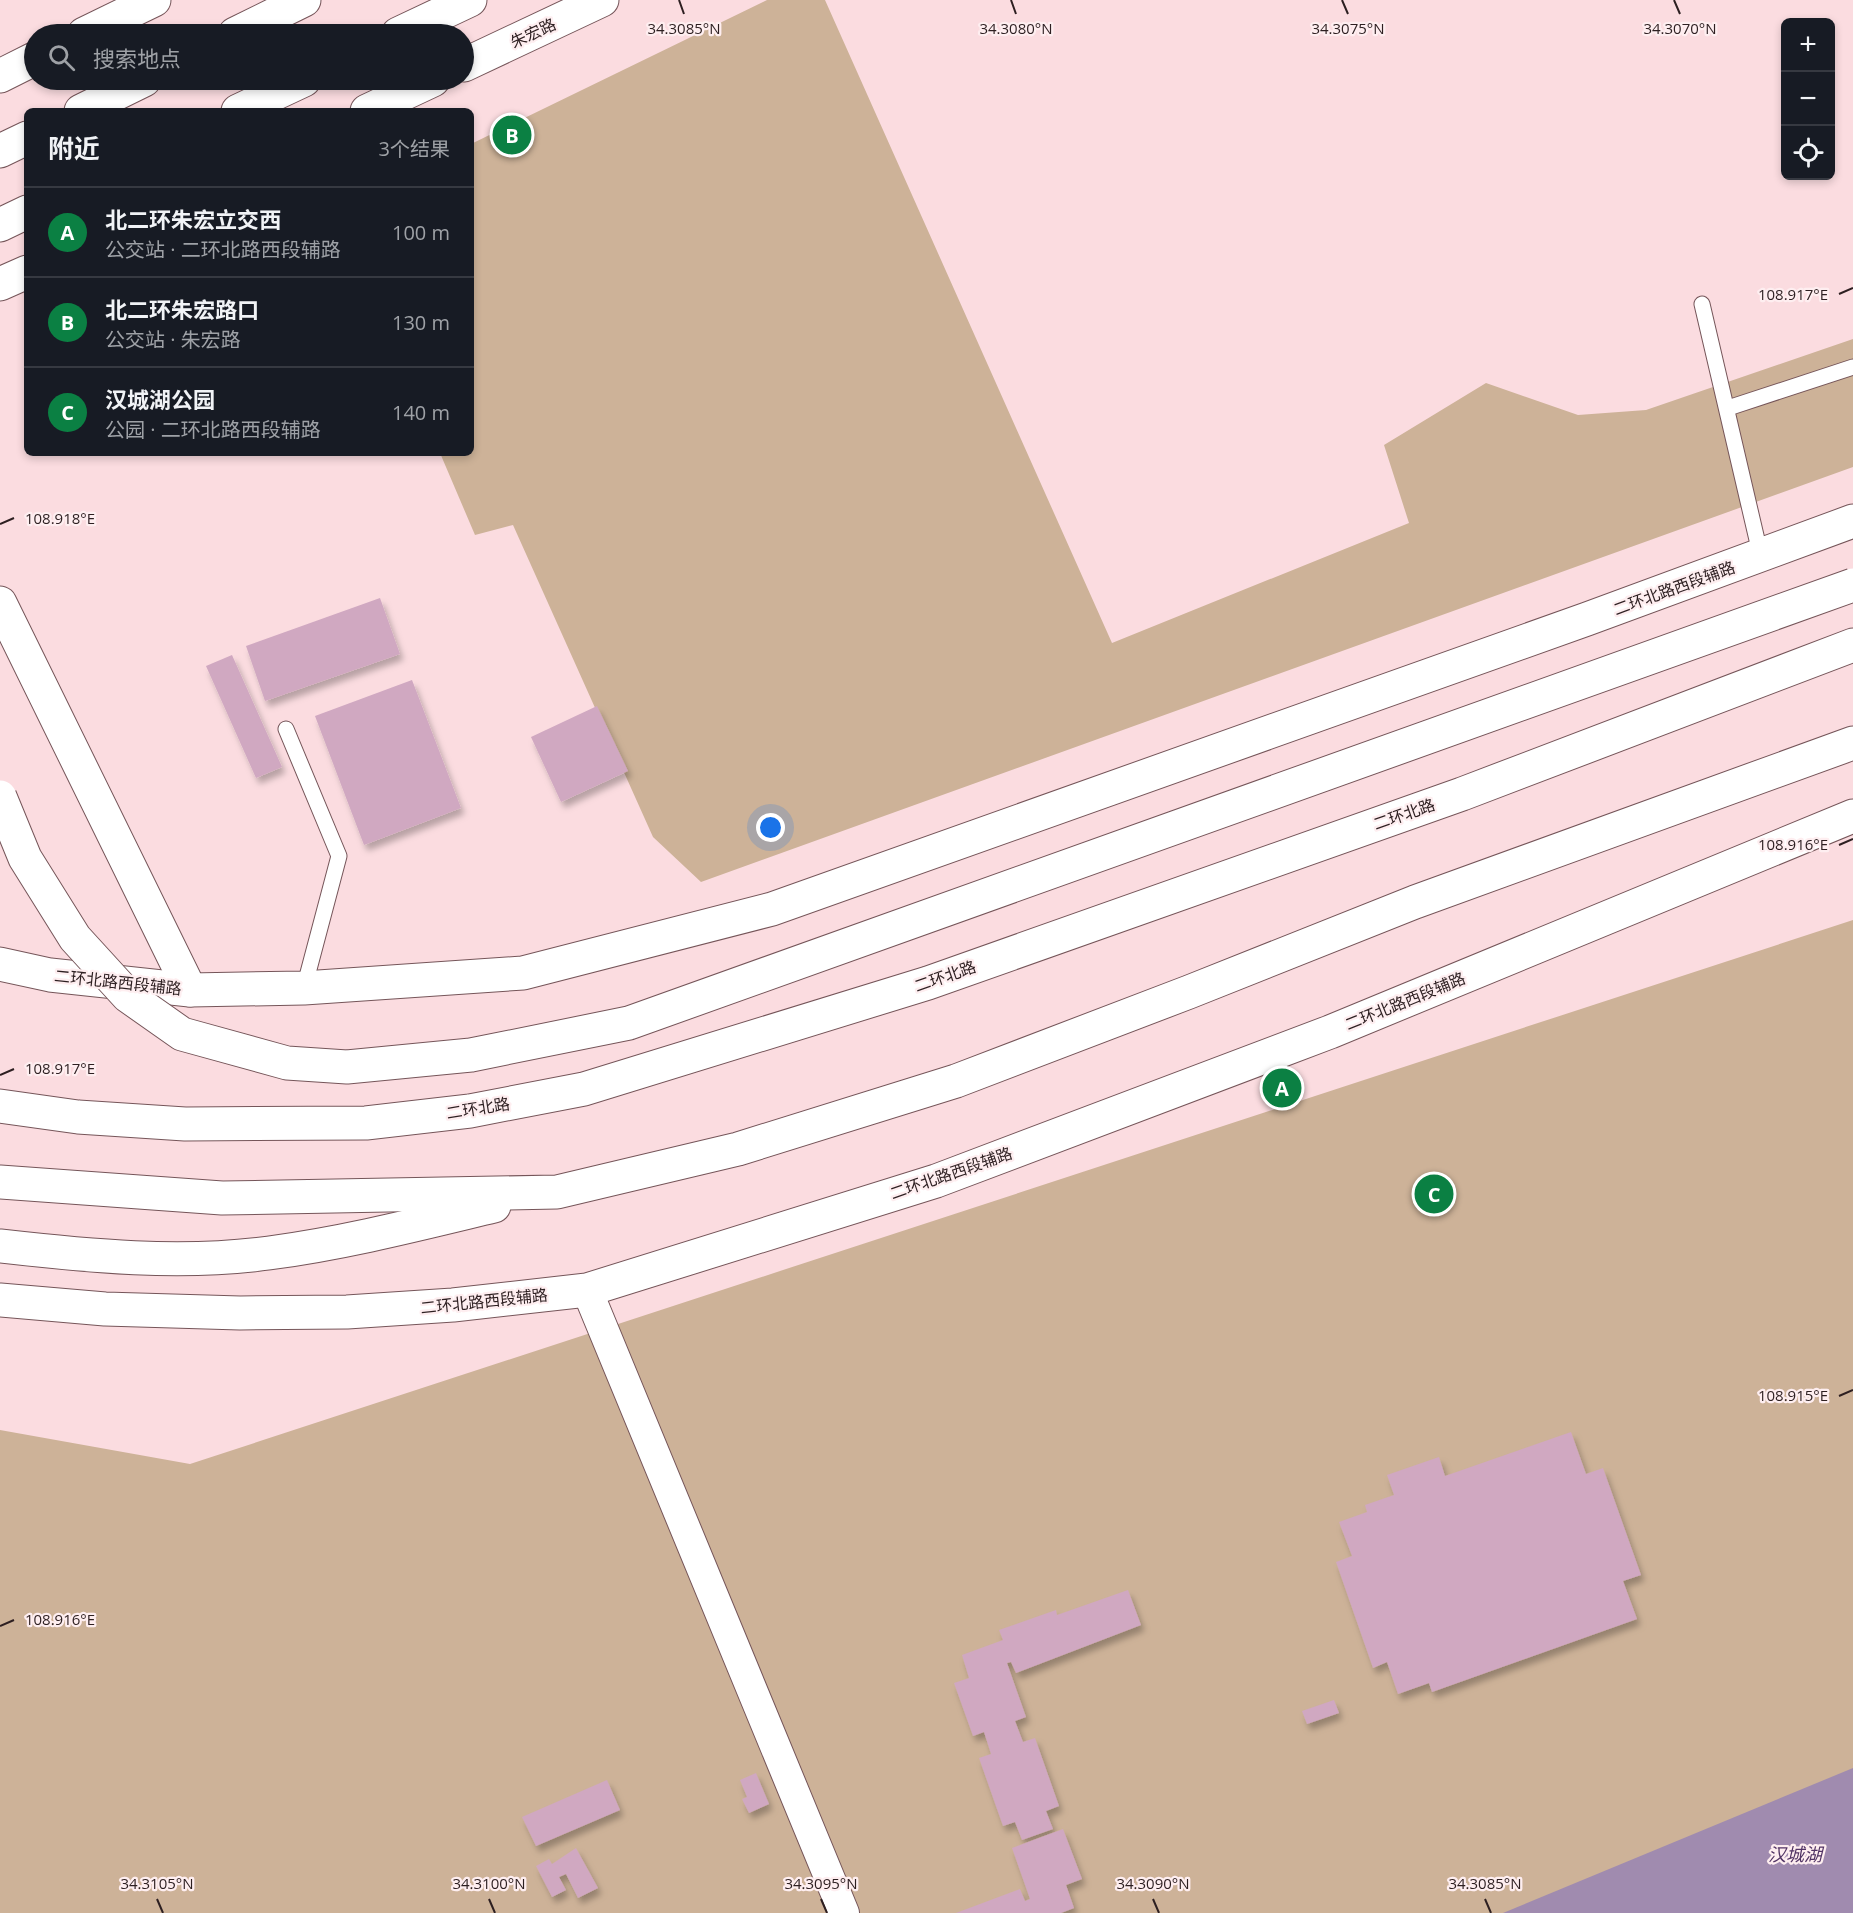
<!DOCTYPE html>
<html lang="zh">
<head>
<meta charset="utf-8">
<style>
  :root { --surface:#171b24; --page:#242831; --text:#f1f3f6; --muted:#9ea1a6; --line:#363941; --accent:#0b8043 }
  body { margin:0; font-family:"Open Sans","Noto Sans SC",sans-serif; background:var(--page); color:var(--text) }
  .controls { position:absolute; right:18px; top:18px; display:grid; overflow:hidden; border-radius:9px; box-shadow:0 3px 9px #0003 }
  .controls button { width:54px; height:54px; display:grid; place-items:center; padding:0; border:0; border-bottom:2px solid var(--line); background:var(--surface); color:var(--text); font:30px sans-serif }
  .you { position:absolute; left:771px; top:828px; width:21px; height:21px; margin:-15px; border:4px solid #fff; border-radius:50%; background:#1a73e8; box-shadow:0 0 0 9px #1a73e833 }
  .badge { display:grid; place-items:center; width:39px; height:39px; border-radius:50%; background:var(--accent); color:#fff; font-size:20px; font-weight:700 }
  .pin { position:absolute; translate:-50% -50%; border:3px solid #fff; box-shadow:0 2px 6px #0006 }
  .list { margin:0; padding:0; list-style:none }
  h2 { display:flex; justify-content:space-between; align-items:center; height:78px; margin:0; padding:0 24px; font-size:26px }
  h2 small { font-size:20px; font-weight:400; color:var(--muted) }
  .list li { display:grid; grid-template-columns:39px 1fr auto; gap:18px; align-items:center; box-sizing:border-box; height:90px; padding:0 24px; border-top:2px solid var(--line) }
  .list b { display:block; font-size:22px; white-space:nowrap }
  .list p { margin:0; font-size:20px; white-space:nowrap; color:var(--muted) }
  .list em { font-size:20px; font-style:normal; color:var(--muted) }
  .icon { flex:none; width:33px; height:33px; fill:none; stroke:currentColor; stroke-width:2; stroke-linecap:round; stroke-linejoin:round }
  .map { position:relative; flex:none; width:1853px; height:1913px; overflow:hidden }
  .search { position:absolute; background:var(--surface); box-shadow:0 3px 9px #0003; left:24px; top:24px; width:450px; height:66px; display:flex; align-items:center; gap:15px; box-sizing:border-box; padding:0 21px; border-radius:33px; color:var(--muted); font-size:22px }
  .panel { position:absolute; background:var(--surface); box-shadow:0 3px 9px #0003; left:24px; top:108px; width:450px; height:348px; border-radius:9px }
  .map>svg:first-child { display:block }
  .green { fill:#cdb298 }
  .water { fill:#a08baf }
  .building { fill:#d0a8c1; filter:url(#shadow) }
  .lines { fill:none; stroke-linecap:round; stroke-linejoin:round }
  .service-casing { stroke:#755559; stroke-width:17 }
  .minor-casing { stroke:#755559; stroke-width:32 }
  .secondary-casing { stroke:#755559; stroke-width:35 }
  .trunk-casing { stroke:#755559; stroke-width:35 }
  .service { stroke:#fff; stroke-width:15 }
  .minor { stroke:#fff; stroke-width:30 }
  .secondary { stroke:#fff; stroke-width:33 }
  .trunk { stroke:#fff; stroke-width:33 }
  .trunk-bridge-casing { stroke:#755559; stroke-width:35; stroke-linecap:butt }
  .trunk-bridge { stroke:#fff; stroke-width:33 }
  .ticks { fill:none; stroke:#2d1f21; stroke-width:2 }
  .labels { text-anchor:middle; stroke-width:4.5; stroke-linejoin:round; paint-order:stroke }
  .street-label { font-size:16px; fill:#2d1f21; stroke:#feeef0 }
  .water-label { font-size:18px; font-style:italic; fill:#513364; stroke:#feeef0 }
  .ticks-label { font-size:15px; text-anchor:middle; fill:#2d1f21; stroke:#feeef0; stroke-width:4.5; stroke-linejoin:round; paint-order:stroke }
</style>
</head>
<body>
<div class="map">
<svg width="1853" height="1913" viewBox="0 0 1853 1913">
  <defs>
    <filter id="shadow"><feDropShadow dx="3.5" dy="6" stdDeviation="3" flood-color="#0004"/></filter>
  </defs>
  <rect width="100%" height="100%" fill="#fbdce0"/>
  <!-- green -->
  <g class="green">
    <polygon points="767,0 825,0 1112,643 1409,523 1384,445 1486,383 1578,415 1646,410 1853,339 1853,467 701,882 653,837 513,525 475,535 440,453 471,453 471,144"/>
    <polygon points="1853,920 1853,1913 0,1913 0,1430 190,1464"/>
  </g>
  <!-- water -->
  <polygon class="water" points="1853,1768 1853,1913 1503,1913"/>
  <!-- building -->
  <g class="building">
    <polygon points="380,598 400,654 265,701 246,646"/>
    <polygon points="232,655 282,767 256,778 206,666"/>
    <polygon points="412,680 461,808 364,845 315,716"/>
    <polygon points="597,706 628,771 561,802 531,737"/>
    <polygon points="1571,1432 1586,1474 1603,1468 1641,1575 1623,1581 1637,1619 1432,1692 1429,1683 1398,1694 1387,1662 1373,1668 1336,1562 1352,1556 1339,1522 1367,1512 1365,1505 1394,1495 1387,1475 1439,1457 1445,1476"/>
    <polygon points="1128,1590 1141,1625 1016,1673 1011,1662 1007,1663 1026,1717 1015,1721 1023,1742 1035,1738 1059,1806 1046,1811 1053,1829 1022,1840 1015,1822 1003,1826 979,1758 991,1754 984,1732 973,1736 954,1683 969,1678 962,1655 1003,1640 999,1630 1056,1610 1057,1615"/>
    <polygon points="1334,1700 1339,1713 1307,1724 1302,1711"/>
    <polygon points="756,1773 769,1804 749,1813 742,1799 747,1797 740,1780"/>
    <polygon points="607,1780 620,1810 536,1846 522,1817"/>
    <polygon points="1063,1829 1082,1879 1066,1885 1074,1908 1061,1913 956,1913 1020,1889 1025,1901 1030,1899 1012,1848"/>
    <polygon points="576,1848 598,1888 578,1898 566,1874 559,1877 566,1890 552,1897 536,1866 549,1859 552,1864"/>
  </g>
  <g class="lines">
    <!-- service casing -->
    <g class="service-casing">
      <g id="service">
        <polyline points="1702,304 1761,557"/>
        <polyline points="1728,408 1853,367"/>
        <polyline points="286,729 339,856 304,988"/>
      </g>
    </g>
    <!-- minor casing -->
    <g class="minor-casing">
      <polyline id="minor" points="587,1290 844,1913"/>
    </g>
    <!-- secondary casing -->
    <g class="secondary-casing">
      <g id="secondary">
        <polyline points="84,34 154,0"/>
        <polyline points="464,65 602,0"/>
        <polyline points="0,76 34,59"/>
        <polyline points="367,111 433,80"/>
        <polyline points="0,284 27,272"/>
        <polyline points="0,603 190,990"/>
        <polyline points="0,964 50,975 190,990 304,988 523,973 772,909 1587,619 1853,521"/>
        <polyline points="0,1300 105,1309 240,1313 347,1312 453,1305 587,1290 936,1181 1330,1032 1853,816"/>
      </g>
    </g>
    <!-- trunk casing -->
    <g class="trunk-casing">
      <g id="trunk">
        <polyline points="235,34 304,0"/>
        <polyline points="398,34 470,0"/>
        <polyline points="81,111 144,80"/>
        <polyline points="238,111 304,80"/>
        <polyline points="0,151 27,138"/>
        <polyline points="0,225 27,212"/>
        <polyline points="0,1106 78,1117 185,1124 366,1123 470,1111 584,1089 928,983 1462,794 1853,645"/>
        <polyline points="0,1182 222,1198 557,1192 738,1149 956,1081 1189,992 1415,902 1853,743"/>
        <path d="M 0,1246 C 88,1256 181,1265 269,1253 C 345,1243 419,1224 494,1206"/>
      </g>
    </g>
    <!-- service -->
    <use href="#service" class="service"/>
    <!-- minor -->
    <use href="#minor" class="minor"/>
    <!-- secondary -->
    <use href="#secondary" class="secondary"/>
    <!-- trunk -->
    <use href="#trunk" class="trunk"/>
    <!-- trunk-bridge casing -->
    <g class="trunk-bridge-casing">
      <polyline id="trunk-bridge" points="0,797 25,858 75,938 128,996 182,1034 287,1063 347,1067 471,1055 629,1023 1853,585"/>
    </g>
    <!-- trunk-bridge -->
    <use href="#trunk-bridge" class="trunk-bridge"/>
  </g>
  <!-- ticks -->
  <path class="ticks" d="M 679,0 L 684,14M 1011,0 L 1016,14M 1342,0 L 1348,14M 1674,0 L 1680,14M 1839,294 L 1853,288M 0,524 L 14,518M 1839,845 L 1853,839M 0,1075 L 14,1069M 1839,1396 L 1853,1390M 0,1626 L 14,1620M 157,1899 L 163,1913M 489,1899 L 495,1913M 821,1899 L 827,1913M 1153,1899 L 1159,1913M 1485,1899 L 1491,1913"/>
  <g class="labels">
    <!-- street labels -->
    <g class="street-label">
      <text transform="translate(533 33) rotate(-25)" y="6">朱宏路</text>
      <text transform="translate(1674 588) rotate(-20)" y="6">二环北路西段辅路</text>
      <text transform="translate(1404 814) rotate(-19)" y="6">二环北路</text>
      <text transform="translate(945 976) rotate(-19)" y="6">二环北路</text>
      <text transform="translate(118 982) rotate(6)" y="6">二环北路西段辅路</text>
      <text transform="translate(1405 1001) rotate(-22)" y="6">二环北路西段辅路</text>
      <text transform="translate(478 1108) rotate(-9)" y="6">二环北路</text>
      <text transform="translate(951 1173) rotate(-19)" y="6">二环北路西段辅路</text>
      <text transform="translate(484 1301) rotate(-6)" y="6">二环北路西段辅路</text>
    </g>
    <!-- water labels -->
    <g class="water-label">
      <text x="1795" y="1861">汉城湖</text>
    </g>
  </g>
  <g class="ticks-label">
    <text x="684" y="34">34.3085°N</text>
    <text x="1016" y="34">34.3080°N</text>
    <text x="1348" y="34">34.3075°N</text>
    <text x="1680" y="34">34.3070°N</text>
    <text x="1793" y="300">108.917°E</text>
    <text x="60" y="524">108.918°E</text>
    <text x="1793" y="850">108.916°E</text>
    <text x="60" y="1074">108.917°E</text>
    <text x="1793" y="1401">108.915°E</text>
    <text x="60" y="1625">108.916°E</text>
    <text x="157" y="1889">34.3105°N</text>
    <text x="489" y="1889">34.3100°N</text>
    <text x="821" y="1889">34.3095°N</text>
    <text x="1153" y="1889">34.3090°N</text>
    <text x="1485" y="1889">34.3085°N</text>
  </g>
</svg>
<div class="controls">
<button>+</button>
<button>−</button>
<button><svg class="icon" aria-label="locate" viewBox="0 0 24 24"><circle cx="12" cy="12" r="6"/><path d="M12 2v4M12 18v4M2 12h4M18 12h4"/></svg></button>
</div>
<div class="you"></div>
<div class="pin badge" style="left:1282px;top:1088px">A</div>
<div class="pin badge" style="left:512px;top:135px">B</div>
<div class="pin badge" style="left:1434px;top:1194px">C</div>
<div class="search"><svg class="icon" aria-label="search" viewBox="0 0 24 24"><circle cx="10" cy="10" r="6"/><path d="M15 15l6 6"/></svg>搜索地点</div>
<section class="panel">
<h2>附近<small>3个结果</small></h2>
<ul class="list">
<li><span class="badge">A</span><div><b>北二环朱宏立交西</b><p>公交站 · 二环北路西段辅路</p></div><em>100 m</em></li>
<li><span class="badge">B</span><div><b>北二环朱宏路口</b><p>公交站 · 朱宏路</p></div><em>130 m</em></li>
<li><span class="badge">C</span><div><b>汉城湖公园</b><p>公园 · 二环北路西段辅路</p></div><em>140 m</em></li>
</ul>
</section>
</div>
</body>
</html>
